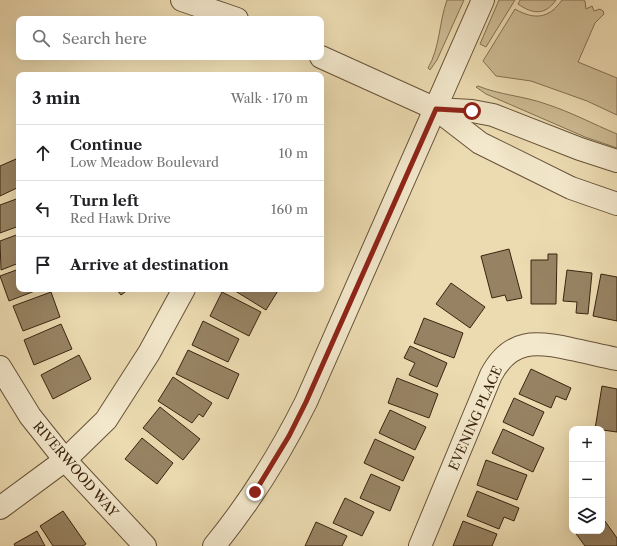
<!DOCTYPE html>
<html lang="en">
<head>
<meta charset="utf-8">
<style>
  :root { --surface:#fff; --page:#f2f2f2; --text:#202124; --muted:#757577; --line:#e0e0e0 }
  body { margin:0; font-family:"Libre Caslon Text",serif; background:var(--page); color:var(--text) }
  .controls { position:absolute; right:12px; bottom:12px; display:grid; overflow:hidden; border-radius:8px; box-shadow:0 4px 16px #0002 }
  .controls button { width:36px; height:36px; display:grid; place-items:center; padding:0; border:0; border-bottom:1px solid var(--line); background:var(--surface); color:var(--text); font:20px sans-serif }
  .stop { position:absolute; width:12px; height:12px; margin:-9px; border:3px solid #8f2418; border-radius:50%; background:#fff }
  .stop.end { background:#8f2418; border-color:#fff; box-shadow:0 1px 4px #0008 }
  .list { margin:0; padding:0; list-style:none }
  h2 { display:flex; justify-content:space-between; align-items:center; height:52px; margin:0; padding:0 16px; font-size:17px }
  h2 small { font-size:13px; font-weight:400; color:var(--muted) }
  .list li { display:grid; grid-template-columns:26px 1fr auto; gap:12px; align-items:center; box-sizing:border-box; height:56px; padding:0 16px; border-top:1px solid var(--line) }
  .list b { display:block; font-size:15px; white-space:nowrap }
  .list p { margin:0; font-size:13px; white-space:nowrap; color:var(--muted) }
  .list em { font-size:13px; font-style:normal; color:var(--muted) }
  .icon { flex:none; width:22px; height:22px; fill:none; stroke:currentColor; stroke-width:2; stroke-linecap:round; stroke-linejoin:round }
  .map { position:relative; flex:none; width:617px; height:546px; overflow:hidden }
  .search { position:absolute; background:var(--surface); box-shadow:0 4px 16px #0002; left:16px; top:16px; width:308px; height:44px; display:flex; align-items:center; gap:10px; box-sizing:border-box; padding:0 14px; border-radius:8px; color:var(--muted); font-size:15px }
  .panel { position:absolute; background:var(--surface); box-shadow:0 4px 16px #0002; left:16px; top:72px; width:308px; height:220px; border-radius:8px }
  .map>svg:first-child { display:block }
  .green { fill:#cebc95; stroke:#847052 }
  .building { fill:#978363; stroke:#3b240f }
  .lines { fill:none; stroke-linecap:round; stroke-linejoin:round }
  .minor-casing { stroke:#675238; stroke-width:24 }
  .minor { stroke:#f3e8cc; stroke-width:22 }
  .route { stroke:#8f2418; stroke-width:5 }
  .labels { text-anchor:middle; stroke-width:3; stroke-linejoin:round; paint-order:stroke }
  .street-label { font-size:13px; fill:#3b240f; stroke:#f3e8cc }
</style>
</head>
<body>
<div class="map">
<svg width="617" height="546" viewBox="0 0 617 546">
  <rect width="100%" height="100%" fill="#ecdbb1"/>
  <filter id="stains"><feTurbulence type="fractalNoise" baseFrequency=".005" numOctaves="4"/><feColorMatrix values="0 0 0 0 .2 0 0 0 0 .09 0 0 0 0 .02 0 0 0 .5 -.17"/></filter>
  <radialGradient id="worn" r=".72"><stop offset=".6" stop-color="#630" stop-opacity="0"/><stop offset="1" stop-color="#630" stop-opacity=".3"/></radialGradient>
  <!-- green -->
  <g class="green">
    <path d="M 447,0 L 464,0 L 437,60 L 430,70 L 428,68 C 440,48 439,22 447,0 Z"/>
    <polygon points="499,0 515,0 486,47 480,44"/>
    <path d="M 520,0 L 556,0 C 545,16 532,14 518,4 Z"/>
    <path d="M 562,0 L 583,0 L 585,1 L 586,9 L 592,6 L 594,11 L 600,9 L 603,11 L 604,14 L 595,23 L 578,62 L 617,78 L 617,115 L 587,101 L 531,81 L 496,76 L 483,61 L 515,9 C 534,20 549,19 562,0 Z"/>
    <path d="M 478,86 C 500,95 524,96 546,104 C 571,112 593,124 617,134 L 617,148 L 585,137 L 486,94 L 476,87 Z"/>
  </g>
  <!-- building -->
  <g class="building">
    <polygon points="16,159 19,167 19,187 0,196 0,166"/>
    <polygon points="19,198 19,226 0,233 0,205"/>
    <polygon points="19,234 19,263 1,270 0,241"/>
    <polygon points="509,249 522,298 507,301 505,295 492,298 481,256"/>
    <polygon points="548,254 557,254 556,304 531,304 531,260 548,260"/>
    <polygon points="19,269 19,289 40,289 9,301 0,276"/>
    <polygon points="567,270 592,273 588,314 576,313 577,302 563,301"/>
    <polygon points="601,274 617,277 617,321 593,316"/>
    <polygon points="451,283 485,307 470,328 436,304"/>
    <polygon points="116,289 129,289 121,295"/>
    <polygon points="232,289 279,289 266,310"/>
    <polygon points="51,292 60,317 23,331 13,306"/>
    <polygon points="222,292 261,312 249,336 210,316"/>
    <polygon points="424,318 463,333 454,358 414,343"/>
    <polygon points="203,321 239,339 228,362 192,345"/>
    <polygon points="61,324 72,349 34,365 24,340"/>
    <polygon points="410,346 447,363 437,387 409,375 415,363 404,358"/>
    <polygon points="188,350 239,374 228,399 176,374"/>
    <polygon points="79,355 91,379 53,399 41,375"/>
    <polygon points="531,369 571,388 566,400 556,396 551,408 519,394"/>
    <polygon points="173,377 212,403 203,417 199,414 192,423 158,401"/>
    <polygon points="397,378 438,394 429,418 388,403"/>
    <polygon points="602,386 617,389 617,432 595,429"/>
    <polygon points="514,398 544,412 533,436 503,422"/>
    <polygon points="160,407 200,439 183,460 143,428"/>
    <polygon points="390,410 426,427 415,450 379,433"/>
    <polygon points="503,429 544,448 533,472 492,453"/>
    <polygon points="142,438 173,463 157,484 125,459"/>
    <polygon points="375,439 414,457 403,481 364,463"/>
    <polygon points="486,460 527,475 517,500 477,485"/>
    <polygon points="371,474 400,487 390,511 360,498"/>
    <polygon points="477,491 519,508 514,521 504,517 499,529 467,516"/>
    <polygon points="345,498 374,512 362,536 333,523"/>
    <polygon points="63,511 86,544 83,546 53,546 40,526"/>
    <polygon points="602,517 617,538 617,546 585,546 574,531 602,531"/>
    <polygon points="463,521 497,534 492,546 453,546"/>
    <polygon points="316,522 347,536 342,546 305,546"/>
    <polygon points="37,531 45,546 15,546 14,544"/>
  </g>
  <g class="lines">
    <!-- minor casing -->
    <g class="minor-casing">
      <g id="minor">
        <polyline points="182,0 237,19"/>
        <polyline points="321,57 436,109 480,143 571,188 617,204"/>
        <polyline points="436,109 472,111 493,115 580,149 617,161"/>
        <polyline points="0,367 30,416 65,460 145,546"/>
        <polyline points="0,508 65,460 106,420 149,353 184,289"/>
        <path d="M 214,546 C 251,501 280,454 306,402 L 483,0"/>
        <path d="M 420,546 L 491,375 C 510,339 536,341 571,349 C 586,352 602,356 617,359"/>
      </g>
    </g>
    <!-- minor -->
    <use href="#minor" class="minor"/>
  </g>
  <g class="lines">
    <!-- route -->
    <polyline class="route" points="255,492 289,436 306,402 436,109 472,111"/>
  </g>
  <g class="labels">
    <!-- street labels -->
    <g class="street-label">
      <text transform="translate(475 418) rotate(-66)" y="5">EVENING PLACE</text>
      <text transform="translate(76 469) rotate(49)" y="5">RIVERWOOD WAY</text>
    </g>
  </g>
  <rect width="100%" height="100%" filter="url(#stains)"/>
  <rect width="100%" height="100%" fill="url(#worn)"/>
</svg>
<div class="controls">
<button>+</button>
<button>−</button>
<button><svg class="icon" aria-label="layers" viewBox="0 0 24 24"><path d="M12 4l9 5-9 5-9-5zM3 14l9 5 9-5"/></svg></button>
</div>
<div class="stop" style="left:472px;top:111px"></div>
<div class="stop end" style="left:255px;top:492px"></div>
<div class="search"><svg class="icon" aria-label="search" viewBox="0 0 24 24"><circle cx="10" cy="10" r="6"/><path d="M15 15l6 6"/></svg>Search here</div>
<section class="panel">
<h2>3 min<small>Walk · 170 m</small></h2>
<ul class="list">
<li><svg class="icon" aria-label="ahead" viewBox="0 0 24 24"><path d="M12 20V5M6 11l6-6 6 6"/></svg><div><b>Continue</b><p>Low Meadow Boulevard</p></div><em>10 m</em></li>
<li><svg class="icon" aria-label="left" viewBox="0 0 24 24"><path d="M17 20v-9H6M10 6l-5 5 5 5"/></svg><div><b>Turn left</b><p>Red Hawk Drive</p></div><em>160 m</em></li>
<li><svg class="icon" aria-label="arrive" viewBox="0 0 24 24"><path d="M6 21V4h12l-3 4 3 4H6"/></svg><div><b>Arrive at destination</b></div></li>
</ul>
</section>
</div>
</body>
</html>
